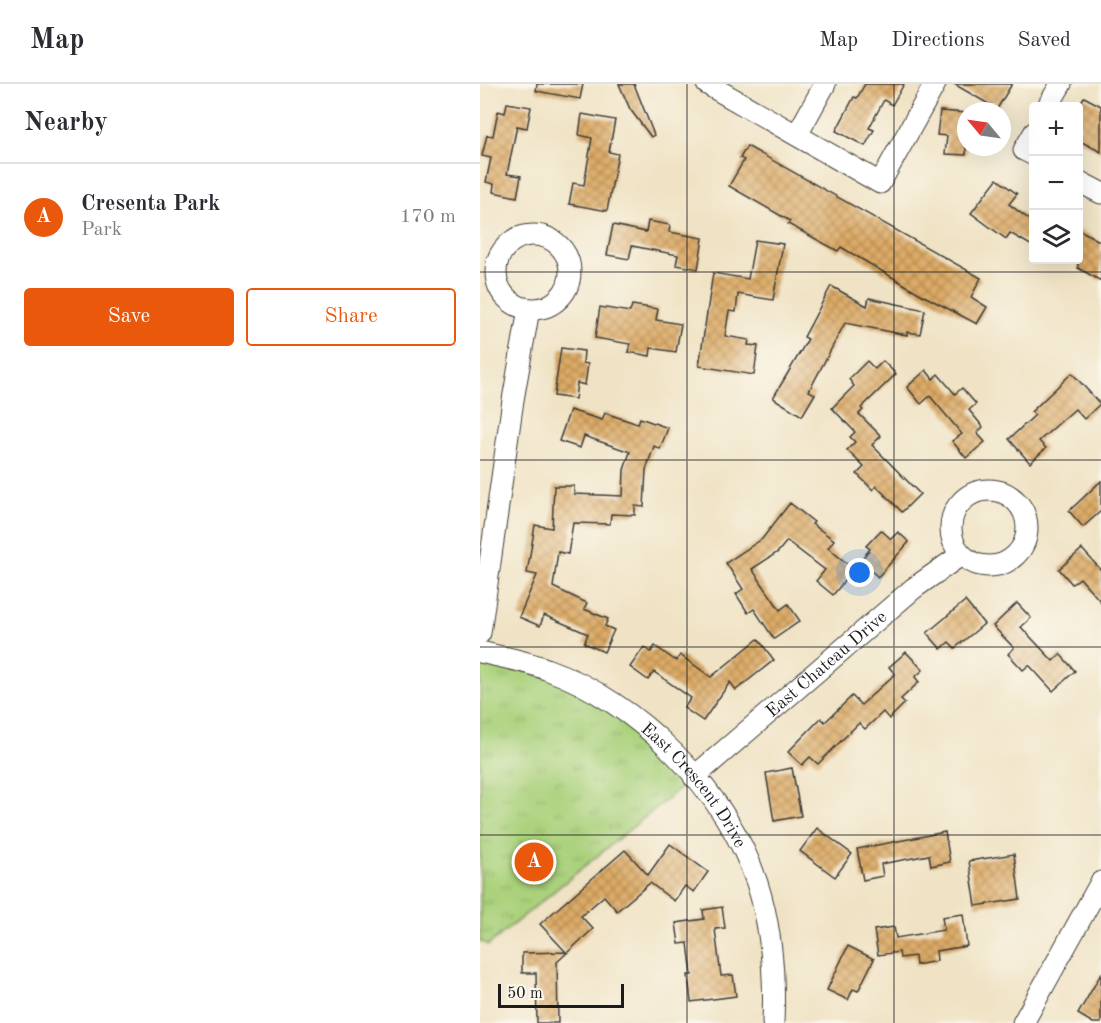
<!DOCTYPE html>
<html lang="en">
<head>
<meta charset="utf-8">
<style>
  :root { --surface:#fff; --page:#f2f2f3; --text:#2b2b33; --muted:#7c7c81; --line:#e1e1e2; --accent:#ea580c }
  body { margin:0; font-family:"Old Standard TT",serif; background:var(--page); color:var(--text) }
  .controls { position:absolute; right:18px; top:18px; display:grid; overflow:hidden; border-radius:6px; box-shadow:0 6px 24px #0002 }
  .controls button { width:54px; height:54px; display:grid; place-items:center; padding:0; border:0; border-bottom:2px solid var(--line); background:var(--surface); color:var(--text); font:30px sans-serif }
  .compass { position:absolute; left:477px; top:18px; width:54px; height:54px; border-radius:50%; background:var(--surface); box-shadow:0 6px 24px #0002; rotate:299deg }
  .scale { position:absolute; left:18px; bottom:15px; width:126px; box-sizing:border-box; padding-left:6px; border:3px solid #1c1c1c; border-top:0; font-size:16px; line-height:21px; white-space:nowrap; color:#1c1c1c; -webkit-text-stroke:4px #fbf7ec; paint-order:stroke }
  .you { position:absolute; left:380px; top:489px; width:21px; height:21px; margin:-15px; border:4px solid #fff; border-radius:50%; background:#1a73e8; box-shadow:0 0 0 9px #1a73e833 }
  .badge { display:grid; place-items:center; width:39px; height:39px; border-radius:50%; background:var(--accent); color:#fff; font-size:20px; font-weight:700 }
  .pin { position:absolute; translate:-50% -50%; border:3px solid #fff; box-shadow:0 2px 6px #0006 }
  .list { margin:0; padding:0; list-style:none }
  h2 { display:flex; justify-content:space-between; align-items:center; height:78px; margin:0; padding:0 24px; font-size:26px }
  h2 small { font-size:20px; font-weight:400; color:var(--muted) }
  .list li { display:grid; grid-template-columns:39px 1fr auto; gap:18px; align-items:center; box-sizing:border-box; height:108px; padding:0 24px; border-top:2px solid var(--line) }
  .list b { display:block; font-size:22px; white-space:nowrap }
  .list p { margin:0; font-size:20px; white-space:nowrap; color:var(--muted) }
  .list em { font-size:20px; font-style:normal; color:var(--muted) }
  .actions { display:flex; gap:12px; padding:18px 24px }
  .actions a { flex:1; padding:14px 0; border:2px solid var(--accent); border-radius:6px; text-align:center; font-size:21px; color:var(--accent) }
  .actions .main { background:var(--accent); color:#fff }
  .icon { flex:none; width:33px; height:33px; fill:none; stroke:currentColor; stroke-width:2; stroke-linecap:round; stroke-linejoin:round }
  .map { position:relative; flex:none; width:621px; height:939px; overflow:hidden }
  header { display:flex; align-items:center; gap:36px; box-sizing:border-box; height:84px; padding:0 30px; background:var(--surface); border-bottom:2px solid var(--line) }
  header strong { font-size:28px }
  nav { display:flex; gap:33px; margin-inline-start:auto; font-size:21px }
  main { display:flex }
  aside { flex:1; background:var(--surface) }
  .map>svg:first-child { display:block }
  .park { fill:url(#park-tufts); stroke:#63764c; stroke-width:1.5 }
  .building { fill:url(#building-cross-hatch) }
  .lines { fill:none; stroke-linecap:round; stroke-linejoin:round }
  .minor-casing { stroke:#3c3a35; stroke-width:23 }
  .minor { stroke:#fff; stroke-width:21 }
  .grid { fill:none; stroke:#1c1c1c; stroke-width:1.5; stroke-opacity:0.55 }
  .labels { text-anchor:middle; stroke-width:6; stroke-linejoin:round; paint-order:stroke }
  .street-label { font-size:18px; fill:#1c1c1c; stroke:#fbf7ec }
</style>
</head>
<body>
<header>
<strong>Map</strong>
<nav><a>Map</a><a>Directions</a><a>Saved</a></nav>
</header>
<main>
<aside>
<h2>Nearby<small></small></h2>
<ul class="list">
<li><span class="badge">A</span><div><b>Cresenta Park</b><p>Park</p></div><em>170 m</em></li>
</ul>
<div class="actions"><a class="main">Save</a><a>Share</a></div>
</aside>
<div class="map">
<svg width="621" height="939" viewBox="0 0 621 939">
  <defs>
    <pattern id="park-tufts" width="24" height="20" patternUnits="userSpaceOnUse" patternTransform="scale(1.5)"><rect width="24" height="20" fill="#aad17b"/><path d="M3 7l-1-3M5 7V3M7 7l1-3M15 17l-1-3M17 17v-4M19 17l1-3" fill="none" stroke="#92b36a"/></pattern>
    <pattern id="building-cross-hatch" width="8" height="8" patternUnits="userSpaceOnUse" patternTransform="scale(1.5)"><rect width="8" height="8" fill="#ddab66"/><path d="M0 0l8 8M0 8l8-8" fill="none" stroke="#b28a53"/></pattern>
  </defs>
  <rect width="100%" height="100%" fill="#fbf7ec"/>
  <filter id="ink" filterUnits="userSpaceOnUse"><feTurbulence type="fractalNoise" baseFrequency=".0167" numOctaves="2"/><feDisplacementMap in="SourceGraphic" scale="12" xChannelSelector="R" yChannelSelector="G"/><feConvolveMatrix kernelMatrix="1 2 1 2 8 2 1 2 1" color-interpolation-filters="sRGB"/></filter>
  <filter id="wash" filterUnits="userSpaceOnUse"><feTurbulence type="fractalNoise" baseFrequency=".008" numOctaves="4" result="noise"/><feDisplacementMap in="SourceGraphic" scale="24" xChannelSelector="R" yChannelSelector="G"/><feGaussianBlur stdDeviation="1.35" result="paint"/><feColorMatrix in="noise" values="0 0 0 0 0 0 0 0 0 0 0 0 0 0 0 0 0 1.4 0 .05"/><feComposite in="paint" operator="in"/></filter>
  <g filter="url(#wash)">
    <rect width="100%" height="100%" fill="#f0e3c5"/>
    <!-- park -->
    <polygon class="park" points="0,568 103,601 214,693 8,861 0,857"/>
    <g id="blocks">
      <!-- building -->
      <g class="building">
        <polygon points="57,0 103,0 100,15 56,7"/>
        <polygon points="139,0 154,0 174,51 171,53 150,25"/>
        <polygon points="385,0 424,0 412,21 404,16 389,44 394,46 385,62 356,47 374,13 377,14"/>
        <polygon points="474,0 532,0 517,25"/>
        <polygon points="604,13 621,22 621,68 598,56 598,23"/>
        <polygon points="27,19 51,23 47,44 37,42 27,90 41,92 37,113 13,108 14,100 6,98 11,74 2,72 7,51 13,52 18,27 25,29"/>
        <polygon points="460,27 486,29 486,71 465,70 467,52 457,51"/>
        <polygon points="102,30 135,36 129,68 138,70 127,127 89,120 93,99 104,101 112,54 99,51"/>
        <polygon points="267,62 501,194 491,213 507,223 497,240 444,212 361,163 358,167 308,140 310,137 249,102 264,76 260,74"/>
        <polygon points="517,95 537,110 529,120 554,139 554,163 530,149 526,155 491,129"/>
        <polygon points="168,137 190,141 189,148 223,154 218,185 196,181 198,171 152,162 149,175 127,171 133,141 166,148"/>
        <polygon points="598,145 621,158 621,197 598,184"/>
        <polygon points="275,156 303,160 293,216 258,210 256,228 249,227 245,252 269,256 268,261 278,262 274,291 219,282 233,189 268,195"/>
        <polygon points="351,202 387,222 389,214 445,226 440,250 427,248 427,251 365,239 329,307 335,310 322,332 293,314 328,255 324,253"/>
        <polygon points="152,221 178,225 176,236 201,240 196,268 171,264 170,272 148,268 150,260 115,254 120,223 150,228"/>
        <polygon points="81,264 104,267 103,279 108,280 105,301 97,299 95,315 74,312"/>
        <polygon points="387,277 395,285 403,277 416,290 381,324 383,326 379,330 401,352 392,361 440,410 422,428 396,402 393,406 377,390 384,383 367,366 375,358 370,353 375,348 352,324 374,302 369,295"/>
        <polygon points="446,286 453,295 458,290 475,310 482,304 496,320 489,326 503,343 497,349 505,358 486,374 472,357 482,350 450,312 441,320 427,303"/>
        <polygon points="592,289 620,320 604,335 595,325 559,357 566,364 550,379 529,355 555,331 551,328"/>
        <polygon points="90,326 122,336 125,329 158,340 160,334 188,344 180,365 174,362 166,386 164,423 155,422 155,431 131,430 130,440 93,439 88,470 78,468 73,503 107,519 104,525 128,535 125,542 134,546 124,568 104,559 108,550 64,531 60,542 39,533 57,491 47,489 55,441 72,444 74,402 94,402 94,410 143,412 144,386 150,368 104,352 100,364 79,357"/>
        <polygon points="621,397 621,427 603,443 589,427"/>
        <polygon points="310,419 334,438 332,440 354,456 348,464 374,485 353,511 336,497 345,486 307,457 298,468 272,485 300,526 308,520 320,537 294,555 274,525 268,529 256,510 263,505 246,479 282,455"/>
        <polygon points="401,446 411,455 418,448 429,458 398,493 380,477 390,465 386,462"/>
        <polygon points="602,465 621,486 621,518 600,494 592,500 579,485"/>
        <polygon points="485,517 504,540 475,564 469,558 461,565 447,549"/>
        <polygon points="537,519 551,534 541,543 573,577 580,570 595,587 573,607 549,581 543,586 528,570 534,564 513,542"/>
        <polygon points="278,555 294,576 256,606 250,598 223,637 204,624 211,614 174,588 168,596 150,583 164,563 171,568 175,562 196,577 200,571 231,593"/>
        <polygon points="426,568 443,586 435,593 439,598 421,615 425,619 409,635 403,628 385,645 379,639 338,680 330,673 322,681 308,668 341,634 345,638 372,612 381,621 415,590 409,583"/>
        <polygon points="312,684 321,732 294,737 286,689"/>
        <polygon points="337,744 372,770 355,793 320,767"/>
        <polygon points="465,748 470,778 451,782 449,771 401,780 403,792 383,796 377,765"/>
        <polygon points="190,760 228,788 214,808 205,802 194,817 170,799 137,827 124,812 101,832 113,845 77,878 78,939 57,939 56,889 42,889 42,869 86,868 60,840 145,766 168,791"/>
        <polygon points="534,770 540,815 496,822 489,777"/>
        <polygon points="242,823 245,844 235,845 241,892 253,891 256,912 211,918 208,891 212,891 208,859 199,860 196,839 224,835 223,826"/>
        <polygon points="483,830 487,862 456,867 457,877 436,881 435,872 420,874 419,868 398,871 394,846 414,843 416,854 464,846 462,833"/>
        <polygon points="368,862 394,875 378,907 373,905 368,916 347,906"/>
        <polygon points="621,890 621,939 613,939 598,930"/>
      </g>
    </g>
  </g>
  <g filter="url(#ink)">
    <use href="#blocks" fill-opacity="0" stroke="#3c3a35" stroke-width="1.5"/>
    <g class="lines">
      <!-- minor casing -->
      <g class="minor-casing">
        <g id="minor">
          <polyline points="227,0 400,99 455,0"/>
          <polyline points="568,22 581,0"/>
          <polyline points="554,49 544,66 554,71"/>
          <polyline points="317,51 345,0"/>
          <polyline points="598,97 621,109"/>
          <circle cx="53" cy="188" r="37"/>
          <circle cx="509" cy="444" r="38"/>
          <polyline points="0,549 33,316 49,225"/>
          <path id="s1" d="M 0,568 C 22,573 45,577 66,585 C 157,617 247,707 277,799 C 292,845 295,892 293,939"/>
          <path id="s2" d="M 214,693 L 434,504 L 481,471"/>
          <polyline points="543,939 621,798"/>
        </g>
      </g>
      <!-- minor -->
      <use href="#minor" class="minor"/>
    </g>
  </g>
  <!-- grid -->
  <path class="grid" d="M 207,0 L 207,939M 414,0 L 414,939M 0,188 L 621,188M 0,376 L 621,376M 0,563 L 621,563M 0,751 L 621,751"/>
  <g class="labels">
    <!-- street labels -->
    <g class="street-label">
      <text dy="6" stroke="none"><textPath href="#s2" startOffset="174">East Chateau Drive</textPath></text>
      <text dy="6" stroke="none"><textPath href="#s1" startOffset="260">East Crescent Drive</textPath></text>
    </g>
  </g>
</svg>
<div class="controls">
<button>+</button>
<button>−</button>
<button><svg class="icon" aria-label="layers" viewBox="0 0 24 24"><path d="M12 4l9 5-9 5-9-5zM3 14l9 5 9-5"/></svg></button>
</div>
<svg class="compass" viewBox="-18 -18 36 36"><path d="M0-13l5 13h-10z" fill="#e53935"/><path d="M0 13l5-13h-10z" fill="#7c7c81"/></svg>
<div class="scale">50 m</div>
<div class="you"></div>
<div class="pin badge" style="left:54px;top:778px">A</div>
</div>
</main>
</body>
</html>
